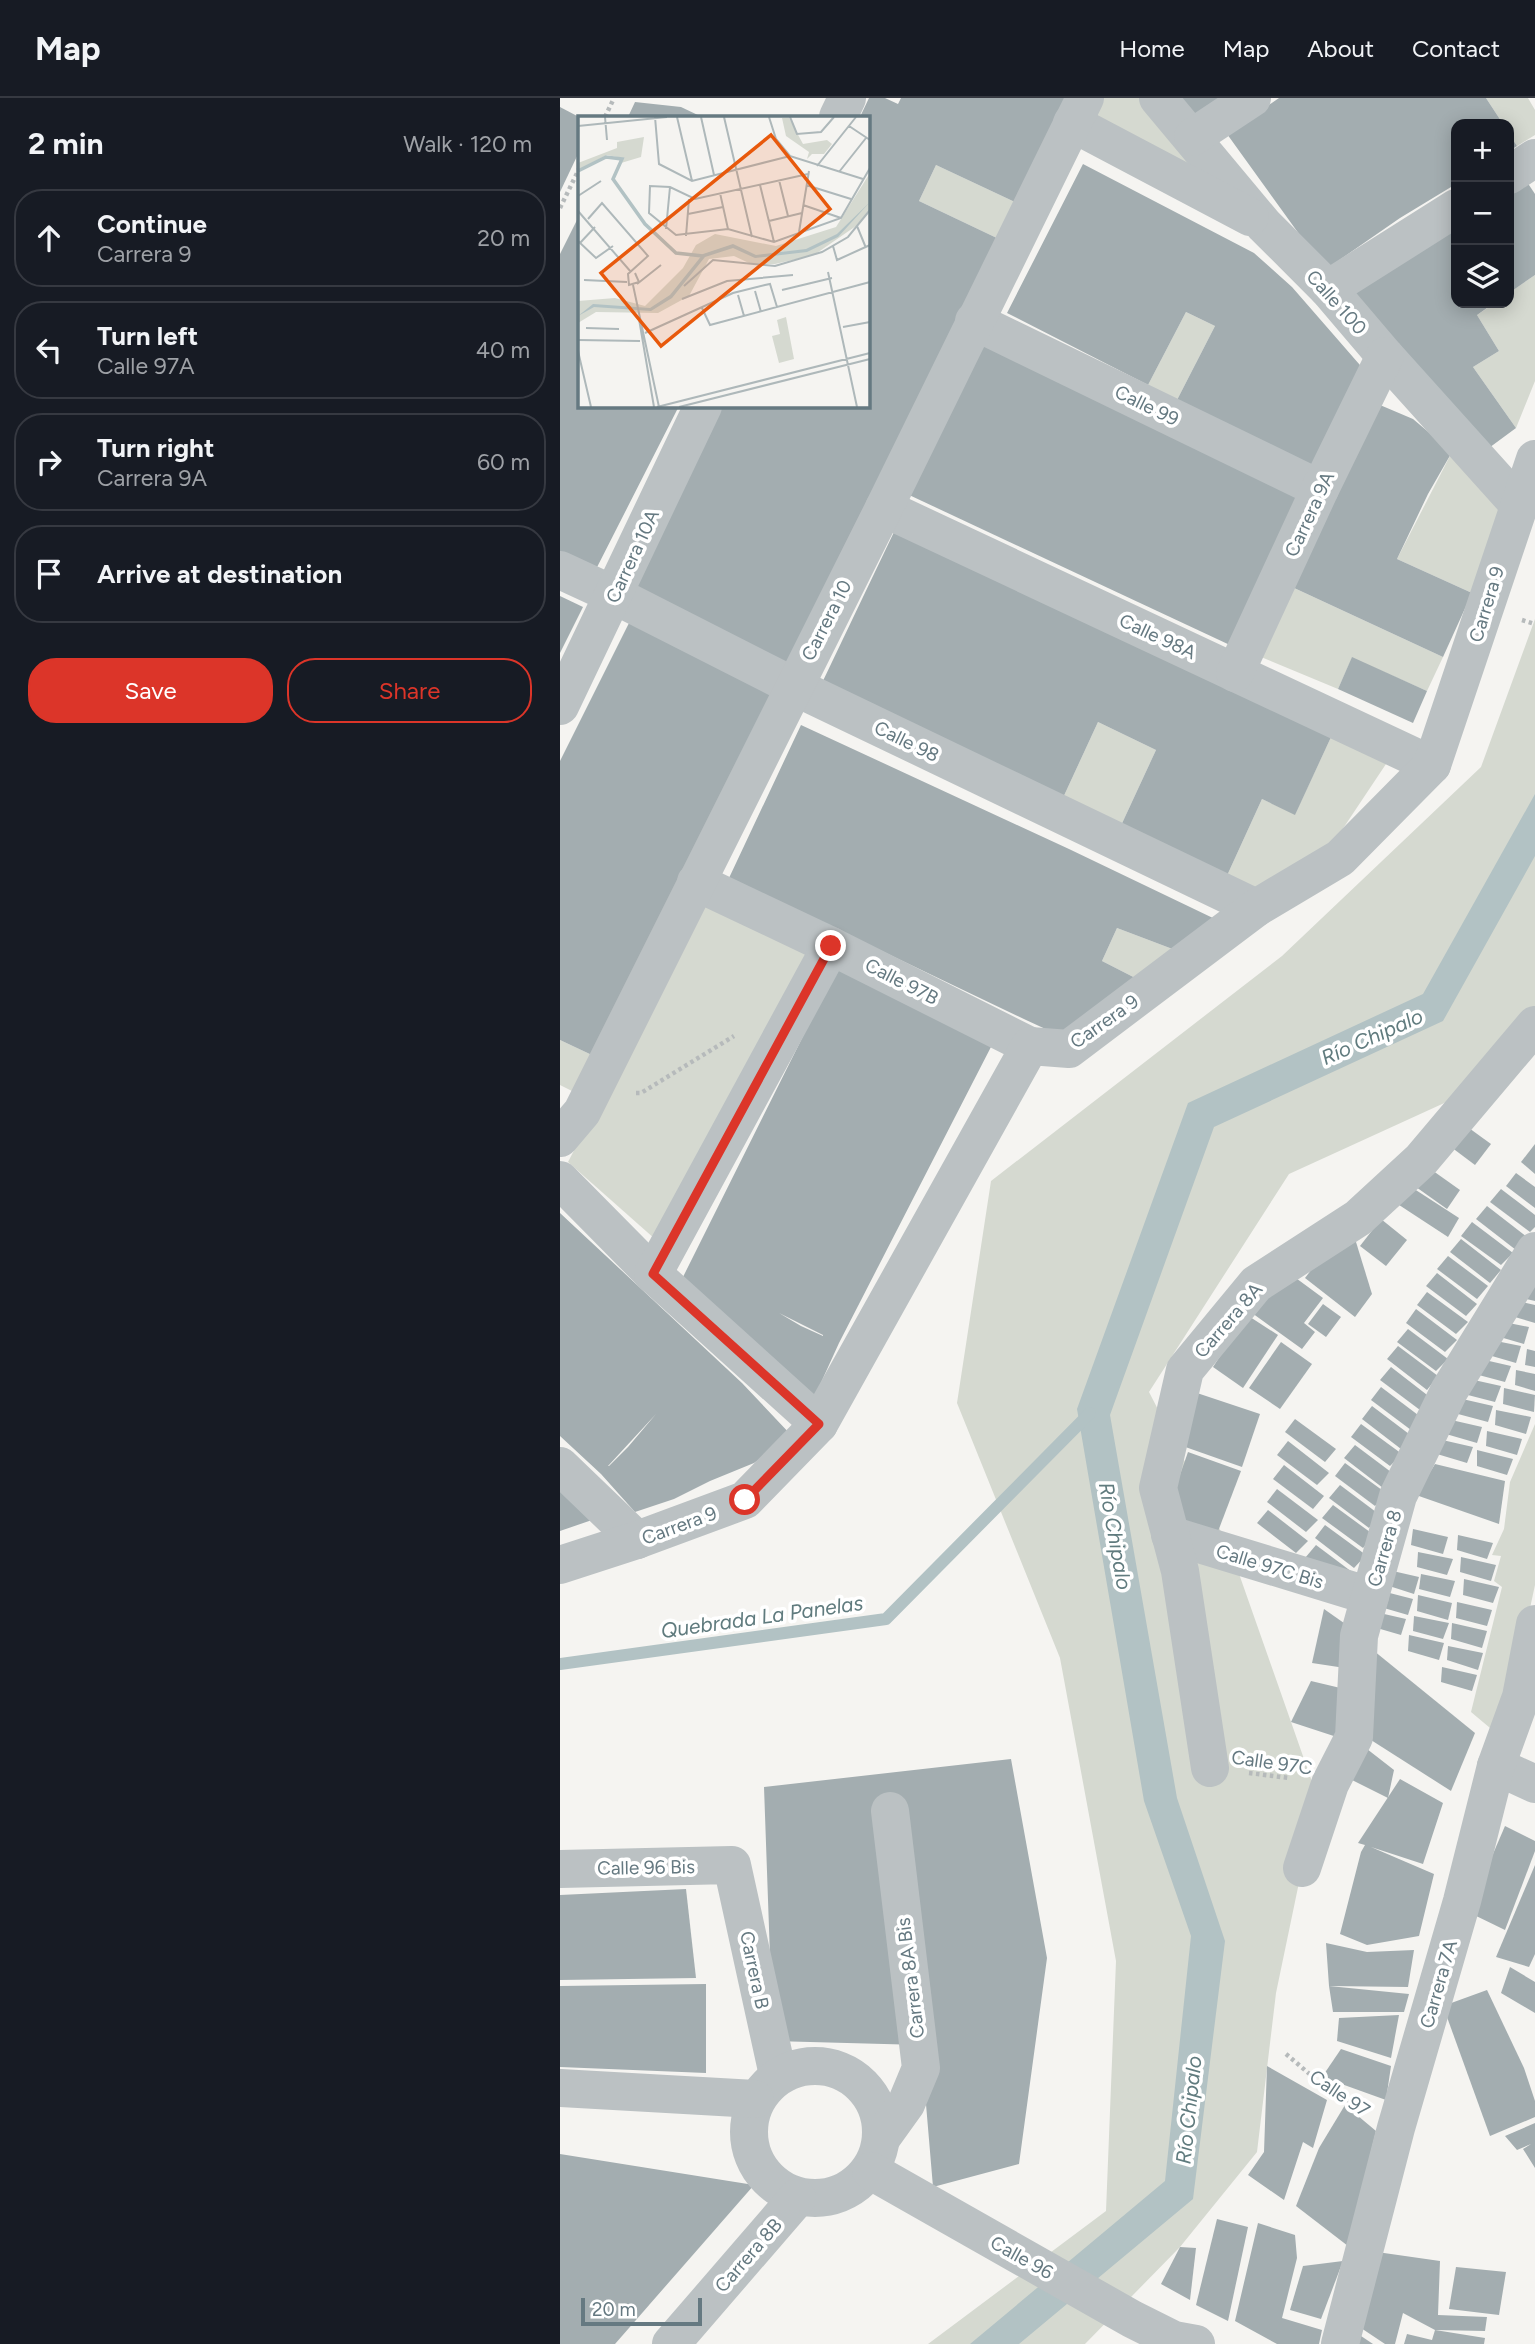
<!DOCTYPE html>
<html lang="en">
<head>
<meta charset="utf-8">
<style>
  :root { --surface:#171b24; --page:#242831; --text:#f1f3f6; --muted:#9ea1a6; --line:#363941; --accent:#dc3529 }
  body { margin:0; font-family:Figtree,sans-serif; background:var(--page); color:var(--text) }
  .controls { position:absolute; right:21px; top:21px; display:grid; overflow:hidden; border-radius:14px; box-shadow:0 4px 18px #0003 }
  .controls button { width:63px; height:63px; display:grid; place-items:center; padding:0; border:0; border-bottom:2px solid var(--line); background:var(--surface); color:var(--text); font:35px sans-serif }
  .scale { position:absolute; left:21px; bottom:18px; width:121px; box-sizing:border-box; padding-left:7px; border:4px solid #657981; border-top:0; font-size:19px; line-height:24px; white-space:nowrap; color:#657981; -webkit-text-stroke:5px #fff; paint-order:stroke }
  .stop { position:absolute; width:21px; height:21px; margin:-16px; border:5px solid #dc3529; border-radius:50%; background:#fff }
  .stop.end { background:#dc3529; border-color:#fff; box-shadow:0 2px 7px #0008 }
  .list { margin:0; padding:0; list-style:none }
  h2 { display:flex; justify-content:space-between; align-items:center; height:91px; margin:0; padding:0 28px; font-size:30px }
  h2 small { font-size:23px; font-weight:400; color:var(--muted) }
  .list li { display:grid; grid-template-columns:46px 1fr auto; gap:21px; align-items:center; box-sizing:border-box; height:98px; margin:0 14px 14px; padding:0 14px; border:2px solid var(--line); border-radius:28px }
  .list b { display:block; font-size:26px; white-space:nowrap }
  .list p { margin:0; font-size:23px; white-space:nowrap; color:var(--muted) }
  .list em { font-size:23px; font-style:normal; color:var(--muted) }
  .actions { display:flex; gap:14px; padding:21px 28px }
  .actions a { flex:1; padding:16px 0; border:2px solid var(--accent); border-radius:28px; text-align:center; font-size:24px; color:var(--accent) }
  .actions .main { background:var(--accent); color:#fff }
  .icon { flex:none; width:38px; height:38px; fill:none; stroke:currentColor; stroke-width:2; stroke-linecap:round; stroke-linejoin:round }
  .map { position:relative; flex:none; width:975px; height:2246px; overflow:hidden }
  header { display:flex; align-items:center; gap:42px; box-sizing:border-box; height:98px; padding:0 35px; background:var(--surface); border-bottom:2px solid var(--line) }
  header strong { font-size:33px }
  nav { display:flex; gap:38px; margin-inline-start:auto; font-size:24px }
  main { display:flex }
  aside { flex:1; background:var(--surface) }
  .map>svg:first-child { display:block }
  .green { fill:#d5d9d0 }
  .water { fill:#b2c2c4 }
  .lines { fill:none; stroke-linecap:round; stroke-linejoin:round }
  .stream { stroke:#b2c2c4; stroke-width:12 }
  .building { fill:#a3adb0; fill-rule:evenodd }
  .path { stroke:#b6babb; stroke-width:4.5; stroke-dasharray:3.5 3.5; stroke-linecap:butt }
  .street { stroke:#bbc1c3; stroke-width:38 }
  .route { stroke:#dc3529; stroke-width:9 }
  .labels { text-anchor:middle; stroke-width:7; stroke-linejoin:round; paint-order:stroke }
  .street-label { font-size:19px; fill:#657981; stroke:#fff }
  .water-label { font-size:21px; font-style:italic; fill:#607b7e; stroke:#fff }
  .inset-river { fill:none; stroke:#b2c2c4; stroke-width:3.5 }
  .inset-road { fill:none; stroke:#aeb8ba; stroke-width:2 }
  .view { fill:#e8590c; fill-opacity:0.15; stroke:#e8590c; stroke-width:3.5 }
  .inset-edge { fill:none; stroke:#657981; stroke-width:3.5 }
</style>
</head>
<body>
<header>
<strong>Map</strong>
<nav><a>Home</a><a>Map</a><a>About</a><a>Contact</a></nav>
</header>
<main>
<aside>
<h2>2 min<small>Walk · 120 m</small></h2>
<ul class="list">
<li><svg class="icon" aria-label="ahead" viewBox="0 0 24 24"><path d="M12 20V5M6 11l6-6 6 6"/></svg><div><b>Continue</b><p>Carrera 9</p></div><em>20 m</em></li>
<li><svg class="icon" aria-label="left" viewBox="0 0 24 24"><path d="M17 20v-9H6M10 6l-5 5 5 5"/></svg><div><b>Turn left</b><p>Calle 97A</p></div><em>40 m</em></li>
<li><svg class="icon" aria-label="right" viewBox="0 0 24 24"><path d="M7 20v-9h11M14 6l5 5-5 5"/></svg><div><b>Turn right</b><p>Carrera 9A</p></div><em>60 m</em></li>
<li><svg class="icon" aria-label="arrive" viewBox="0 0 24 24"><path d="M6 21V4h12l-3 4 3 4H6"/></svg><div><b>Arrive at destination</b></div></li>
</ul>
<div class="actions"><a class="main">Save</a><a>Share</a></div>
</aside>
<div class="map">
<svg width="975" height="2246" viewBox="0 0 975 2246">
  <rect width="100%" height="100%" fill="#f5f4f1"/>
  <!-- green -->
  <g class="green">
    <polygon points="525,0 598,0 704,127 512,25"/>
    <polygon points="926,0 968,0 975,12 975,37 957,48 949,36 949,26 943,26"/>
    <polygon points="376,67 457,105 441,142 359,103"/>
    <polygon points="975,177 975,283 956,330 913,269 939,253 917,217 935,205 949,205 949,195"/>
    <polygon points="626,214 655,228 617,302 588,287"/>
    <polygon points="892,354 946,405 912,495 837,461"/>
    <polygon points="732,489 883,559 867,593 792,560 778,591 701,559"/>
    <polygon points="975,521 975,908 904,996 729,1076 589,1294 671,1453 757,1698 716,1895 697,2054 620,2149 525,2246 368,2246 546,2113 556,1863 500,1560 397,1305 431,1083 722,858 921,669"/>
    <polygon points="538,624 596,652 558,734 502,702"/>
    <polygon points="772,637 828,663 768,753 701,800 665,782 702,701 735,716"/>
    <polygon points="148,794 260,853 104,1149 8,1064"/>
    <polygon points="557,830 623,855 587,886 542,863"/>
    <polygon points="0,942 34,958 16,995 0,987"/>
    <polygon points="975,1326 975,1487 942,1640 911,1614 942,1489 934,1483 941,1458 932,1457 944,1431 950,1384"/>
  </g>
  <!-- water -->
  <polygon class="water" points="975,696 975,758 883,923 654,1029 550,1317 617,1700 665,1843 633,2101 459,2246 410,2246 605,2083 631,1838 584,1703 517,1311 628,1005 863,896"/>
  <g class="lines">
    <!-- stream -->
    <polyline class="stream" points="0,1566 326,1521 530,1315"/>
  </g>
  <!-- building -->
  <g class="building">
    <polygon points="309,0 325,0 338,6 341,0 507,0 457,105 376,67 359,103 441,142 236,571 73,495 162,308 308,308 308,19 300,19"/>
    <polygon points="609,0 672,0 631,29"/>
    <polygon points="719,0 926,0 943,26 896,26 896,86 840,120 765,172 667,36"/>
    <polygon points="75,4 121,9 142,19 68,19"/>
    <polygon points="0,9 19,19 19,54 0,94"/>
    <polygon points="949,36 957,48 949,53"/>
    <polygon points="523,66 694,155 732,189 806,274 759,372 617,302 655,228 626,214 588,287 447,215"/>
    <polygon points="965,81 975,96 975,177 949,195 949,91"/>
    <polygon points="19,118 19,308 119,308 30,483 0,468 0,156"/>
    <polygon points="896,127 896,205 934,205 917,217 939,253 913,269 956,330 918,358 791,196"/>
    <polygon points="419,245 744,399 672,548 347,396"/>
    <polygon points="820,307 853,321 892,354 868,396 837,461 912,495 883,559 732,489"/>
    <polygon points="334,434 772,637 735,717 702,701 665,782 558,734 596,652 538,624 502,702 261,587"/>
    <polygon points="0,498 23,509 0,555"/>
    <polygon points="72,519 217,590 34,958 0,942 0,663"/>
    <polygon points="792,559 867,593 853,625 778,591"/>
    <polygon points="241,627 509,751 655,821 623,855 557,830 542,863 587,886 505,940 466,922 169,780"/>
    <path d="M 278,868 L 433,945 L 279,1245 L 254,1300 L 120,1185 ZM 219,1215 L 263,1237 L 263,1238 L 241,1228 Z"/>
    <polygon points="902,1025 931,1046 915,1067 887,1046"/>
    <polygon points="975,1046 975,1076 961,1064"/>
    <polygon points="869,1070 900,1092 887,1111 856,1089"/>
    <polygon points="956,1075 975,1089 975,1110 946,1088"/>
    <polygon points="845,1085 899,1120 888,1139 833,1103"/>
    <polygon points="941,1091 975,1117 975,1129 970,1134 930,1104"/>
    <polygon points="927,1108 967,1139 956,1152 916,1121"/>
    <path d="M 0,1115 L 182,1285 L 232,1338 L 194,1365 L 150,1383 L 114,1401 L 75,1414 L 41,1376 L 0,1338 ZM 96,1316 L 68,1349 L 49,1368 L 48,1368 Z"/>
    <polygon points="821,1121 847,1142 826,1168 800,1148"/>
    <polygon points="912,1124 953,1155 941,1167 901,1138"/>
    <polygon points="782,1132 796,1144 812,1196 795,1219 745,1180"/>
    <polygon points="901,1141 941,1172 930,1185 890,1154"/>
    <polygon points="888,1158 928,1188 917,1201 877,1171"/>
    <polygon points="725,1172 763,1200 744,1225 755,1234 742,1251 692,1215"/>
    <polygon points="877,1175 917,1206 906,1218 866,1188"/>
    <polygon points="975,1187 975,1203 962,1200"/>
    <polygon points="867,1194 908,1224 896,1236 857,1207"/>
    <polygon points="948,1201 975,1207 975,1225 948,1217"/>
    <polygon points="763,1206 781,1219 766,1239 748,1226"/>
    <polygon points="856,1211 897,1242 885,1254 846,1225"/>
    <polygon points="687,1217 718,1237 683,1290 653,1269"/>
    <polygon points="934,1222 969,1229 964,1246 933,1237"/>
    <polygon points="848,1231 888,1261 876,1273 837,1244"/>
    <polygon points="926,1241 961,1248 956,1265 925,1256"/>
    <polygon points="721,1244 752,1266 720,1311 689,1290"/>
    <polygon points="838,1248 878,1278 867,1292 827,1261"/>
    <polygon points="967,1251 975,1253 975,1269 965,1267"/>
    <polygon points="916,1260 951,1268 945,1284 915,1276"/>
    <polygon points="831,1269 871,1300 860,1312 820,1282"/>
    <polygon points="956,1272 975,1276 975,1293 955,1287"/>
    <polygon points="905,1280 941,1288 935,1304 904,1296"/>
    <polygon points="821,1289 862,1320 851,1332 811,1302"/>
    <polygon points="944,1290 975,1297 974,1314 943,1306"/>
    <polygon points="631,1293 700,1316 682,1369 614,1345"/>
    <polygon points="898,1300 933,1308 928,1324 898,1316"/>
    <polygon points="812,1308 853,1339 841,1351 802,1321"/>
    <polygon points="936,1312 971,1319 966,1336 935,1327"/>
    <polygon points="735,1321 776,1351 765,1364 725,1334"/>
    <polygon points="887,1321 922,1329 917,1345 886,1336"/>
    <polygon points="801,1326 842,1356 830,1368 791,1339"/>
    <polygon points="927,1333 962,1341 957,1357 926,1348"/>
    <polygon points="878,1341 913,1349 907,1365 877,1356"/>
    <polygon points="728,1343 769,1375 757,1387 717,1357"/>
    <polygon points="795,1347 835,1377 823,1390 784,1360"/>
    <polygon points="917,1352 953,1361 947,1377 917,1368"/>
    <polygon points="628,1354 681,1373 657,1436 606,1417"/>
    <polygon points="785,1365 826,1395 815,1408 775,1378"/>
    <polygon points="875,1366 945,1383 939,1426 856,1397"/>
    <polygon points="724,1367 764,1398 753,1411 713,1381"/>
    <polygon points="780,1387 820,1417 809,1430 769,1400"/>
    <polygon points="0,1391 32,1422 0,1433"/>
    <polygon points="717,1391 758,1422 746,1434 707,1404"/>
    <polygon points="773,1407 814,1437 803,1450 762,1420"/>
    <polygon points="708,1412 748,1443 736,1455 697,1425"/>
    <polygon points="765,1427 806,1457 794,1470 755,1440"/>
    <polygon points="853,1431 888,1439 883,1456 851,1447"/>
    <polygon points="898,1437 933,1445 927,1461 897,1452"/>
    <polygon points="756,1447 796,1477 745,1460"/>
    <polygon points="858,1454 893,1461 887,1477 857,1469"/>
    <polygon points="901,1459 936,1467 931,1483 900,1474"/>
    <polygon points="824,1471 859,1479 854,1496 823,1486"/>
    <polygon points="861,1476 895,1483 890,1499 859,1491"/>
    <polygon points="904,1481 939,1489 933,1505 903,1497"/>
    <polygon points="818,1492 853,1501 848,1517 817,1508"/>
    <polygon points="858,1497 892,1505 888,1522 857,1513"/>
    <polygon points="897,1504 932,1512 927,1528 896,1520"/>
    <polygon points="764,1511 791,1530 785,1570 752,1565"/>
    <polygon points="811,1513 846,1521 841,1537 810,1528"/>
    <polygon points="854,1518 889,1525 883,1541 853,1533"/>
    <polygon points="892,1525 927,1533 922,1550 891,1541"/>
    <polygon points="849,1537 884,1545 879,1562 848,1553"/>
    <polygon points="803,1544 915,1635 891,1693 800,1635"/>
    <polygon points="888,1548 923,1555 918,1572 887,1562"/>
    <polygon points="882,1569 917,1577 912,1593 881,1584"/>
    <polygon points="751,1583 793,1593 789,1643 731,1624"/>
    <polygon points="798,1644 834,1672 828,1700 778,1675"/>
    <polygon points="451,1661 487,1860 459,2066 373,2089 361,1947 213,1943 204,1689"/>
    <polygon points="840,1681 883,1705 863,1766 811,1749 874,1776 859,1838 807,1847 780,1836 801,1754 805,1747 798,1745"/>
    <polygon points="945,1728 975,1743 975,1753 945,1832 908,1814"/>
    <polygon points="975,1767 975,1856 969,1869 936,1859"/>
    <polygon points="126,1791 136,1880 0,1882 0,1797"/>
    <polygon points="766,1845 807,1854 854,1852 848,1889 769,1888 849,1896 844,1914 773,1914 769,1888"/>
    <polygon points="950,1869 975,1884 975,1915 941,1895"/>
    <polygon points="146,1886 146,1975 0,1969 0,1888"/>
    <polygon points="927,1892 964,1970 975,2003 975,2019 930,2038 883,1908"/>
    <polygon points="839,1917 831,1960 777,1943 779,1920"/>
    <polygon points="781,1951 831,1968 826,2002 762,1979"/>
    <polygon points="707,1968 767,2002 753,2050 743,2044 724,2102 688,2077 704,2054"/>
    <polygon points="785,2007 816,2033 788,2148 736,2108 759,2050"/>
    <polygon points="975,2025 975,2070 963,2051 971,2046 957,2052 945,2038"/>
    <polygon points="0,2056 194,2087 55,2246 0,2246"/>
    <polygon points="657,2121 688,2129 668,2223 636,2207"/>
    <polygon points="698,2125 735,2137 737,2160 722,2220 762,2232 759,2246 717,2246 675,2223"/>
    <polygon points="620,2149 636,2150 630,2202 601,2186"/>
    <polygon points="817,2154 880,2163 878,2217 927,2219 925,2233 875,2232 925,2240 924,2246 844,2246 847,2236 872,2242 875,2232 843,2215 835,2246 825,2246 798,2228"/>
    <polygon points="783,2163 761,2221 730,2212 743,2168"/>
    <polygon points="896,2169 946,2174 939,2217 889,2211"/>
    <polygon points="792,2232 813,2246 789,2246"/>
  </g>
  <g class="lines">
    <!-- path -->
    <g class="path">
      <polyline points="45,19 54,0"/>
      <polyline points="0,110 19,71"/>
      <polyline points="962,522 975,526"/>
      <polyline points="76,995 81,995 174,938"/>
      <polyline points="689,1675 729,1680"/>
      <polyline points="726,1956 766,1990 802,2011"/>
    </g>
    <!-- street -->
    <g class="street">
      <polyline points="598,0 704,127 768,191 825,258 959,407"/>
      <polyline points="278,19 287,0"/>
      <polyline points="512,25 690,119"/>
      <polyline points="633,39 692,0"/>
      <polyline points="949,77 975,60"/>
      <polyline points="768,191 896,110"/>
      <polyline points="414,223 760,391"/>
      <polyline points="324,410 872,667"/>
      <polyline points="0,472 54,497 233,588 696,810"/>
      <polyline points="675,575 760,391 825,258"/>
      <polyline points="0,608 143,308"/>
      <polyline points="136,784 271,848 470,948"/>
      <polyline points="0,1040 22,1014 324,410 525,0"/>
      <polyline points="0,1082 93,1176 259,1326"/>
      <polyline points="93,1176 271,848"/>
      <polyline points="0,1368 77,1442"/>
      <polyline points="610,1437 810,1498"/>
      <polyline points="0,1467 77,1442 185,1402 259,1326 470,948 509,951 696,810 780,760 872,667 975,361"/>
      <polyline points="936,1668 975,1686"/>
      <polyline points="650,1670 620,1473 598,1390 625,1272 696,1186 798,1120 861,1062 975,927"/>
      <polyline points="742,1770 770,1686 794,1639 799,1538 838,1398 889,1293 975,1153"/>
      <polyline points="0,1771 172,1767 218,1977"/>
      <circle cx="255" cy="2034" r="66"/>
      <polyline points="0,1990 195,2001"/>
      <polyline points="323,2038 346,2006 361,1970 330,1713"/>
      <polyline points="311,2073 572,2221 614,2242 636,2246"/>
      <polyline points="111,2246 237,2100"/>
      <polyline points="780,2246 836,2030 902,1803 936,1668 961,1599 975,1526"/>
    </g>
  </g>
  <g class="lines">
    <!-- route -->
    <polyline class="route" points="185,1402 259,1326 93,1176 271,848"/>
  </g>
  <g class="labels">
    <!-- street labels -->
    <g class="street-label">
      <text transform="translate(777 204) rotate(48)" y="7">Calle 100</text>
      <text transform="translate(587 307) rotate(26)" y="7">Calle 99</text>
      <text transform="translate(749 416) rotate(-65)" y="7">Carrera 9A</text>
      <text transform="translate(72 458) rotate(-65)" y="7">Carrera 10A</text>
      <text transform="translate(926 506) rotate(-73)" y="7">Carrera 9</text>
      <text transform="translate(266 522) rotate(-63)" y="7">Carrera 10</text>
      <text transform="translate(598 538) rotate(25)" y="7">Calle 98A</text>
      <text transform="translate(347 643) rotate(26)" y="7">Calle 98</text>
      <text transform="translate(342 883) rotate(27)" y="7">Calle 97B</text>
      <text transform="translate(544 923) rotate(-35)" y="7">Carrera 9</text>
      <text transform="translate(668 1222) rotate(-49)" y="7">Carrera 8A</text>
      <text transform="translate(119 1427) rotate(-20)" y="7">Carrera 9</text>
      <text transform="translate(824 1450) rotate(-74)" y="7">Carrera 8</text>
      <text transform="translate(710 1468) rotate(17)" y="7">Calle 97C Bis</text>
      <text transform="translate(712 1664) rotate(8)" y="7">Calle 97C</text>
      <text transform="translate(86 1769) rotate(-1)" y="7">Calle 96 Bis</text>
      <text transform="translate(195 1872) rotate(78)" y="7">Carrera B</text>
      <text transform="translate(350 1880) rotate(-97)" y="7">Carrera 8A Bis</text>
      <text transform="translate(878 1886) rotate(-74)" y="7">Carrera 7A</text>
      <text transform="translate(780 1995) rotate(34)" y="7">Calle 97</text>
      <text transform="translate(188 2157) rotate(-49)" y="7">Carrera 8B</text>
      <text transform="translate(462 2159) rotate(29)" y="7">Calle 96</text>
    </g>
    <!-- water labels -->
    <g class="water-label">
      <text transform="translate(812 939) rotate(-24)" y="7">Río Chipalo</text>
      <text transform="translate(555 1438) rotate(80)" y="7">Río Chipalo</text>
      <text transform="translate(202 1519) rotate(-8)" y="7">Quebrada La Panelas</text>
      <text transform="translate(629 2012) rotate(-84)" y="7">Río Chipalo</text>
    </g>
  </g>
  <!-- overview -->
  <g transform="translate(18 18)">
    <rect width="292" height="292" fill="#f5f4f1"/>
    <path d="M 204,2 L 211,2 L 225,28 L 249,24 L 254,28 L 246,38 L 234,38 L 229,43 L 231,36 L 208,20 ZM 66,21 L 63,41 L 43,47 L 44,42 L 29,39 L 0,54 L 0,47 L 39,32 L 39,26 ZM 292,57 L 292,93 L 278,110 L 236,139 L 197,148 L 173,148 L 156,140 L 131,143 L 111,180 L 80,197 L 18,196 L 0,207 L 0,185 L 37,182 L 67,190 L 105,152 L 118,129 L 137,118 L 198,130 L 258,111 ZM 208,201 L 216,243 L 201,247 L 194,220 L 202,218 L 199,204 Z" fill="#d5d9d0"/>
    <path d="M 292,86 L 260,121 L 229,136 L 177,142 L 155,132 L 127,141 L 94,182 L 73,195 L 16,191 L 0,200 L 15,188 L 72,192 L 92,179 L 125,138 L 155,128 L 178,139 L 228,133 L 259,118 Z" fill="#b2c2c4"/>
    <path class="inset-river" d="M 0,55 L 28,41 L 44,43 L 35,63 L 67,108 L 98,137 L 125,140"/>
    <path class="inset-road" d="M 27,1 L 29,24M 77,1 L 81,48 L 114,65 L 212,40 L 285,63M 99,1 L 114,65M 123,1 L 136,59M 146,1 L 174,121M 191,1 L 198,23 L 212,40M 212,1 L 219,18 L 243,16 L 256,1M 0,10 L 89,1M 271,10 L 292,24M 239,50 L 278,1M 261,56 L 288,22M 230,58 L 117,83 L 92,71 L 72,70 L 71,97 L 98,119 L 150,113 L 196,126 L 263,102 L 292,52M 201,64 L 210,100M 182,69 L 196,126M 228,69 L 273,83M 142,77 L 150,113M 0,80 L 23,65M 225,89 L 263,102M 0,95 L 53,156M 110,98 L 145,91M 10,103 L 24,87 L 70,140 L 50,158 L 51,169 L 61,166 L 57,157M 191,105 L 224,97M 279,110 L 288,132M 88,113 L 92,71M 221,116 L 231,55M 108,120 L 111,83M 0,125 L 18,142 L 35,130M 2,127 L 17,111M 255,130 L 259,144 L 292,129M 250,156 L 279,291M 6,164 L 49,166M 59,168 L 83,149M 55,169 L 81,291M 106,170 L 135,144 L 197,150 L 244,136 L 270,121 L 292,94M 204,174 L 254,162M 177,175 L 183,196M 160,179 L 166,200M 104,183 L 149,165 L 215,159M 124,192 L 132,209 L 292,166M 61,203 L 76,291M 265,211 L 292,206M 8,212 L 41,213M 67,217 L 155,177 L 187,169 L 192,168 L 199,191M 0,224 L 62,225M 0,235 L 13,291M 79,291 L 292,237M 101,291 L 292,243"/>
    <path class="view" d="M 193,19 L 252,93 L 83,230 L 23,157 Z"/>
    <rect width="292" height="292" class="inset-edge"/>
  </g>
</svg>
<div class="controls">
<button>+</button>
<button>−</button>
<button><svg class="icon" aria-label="layers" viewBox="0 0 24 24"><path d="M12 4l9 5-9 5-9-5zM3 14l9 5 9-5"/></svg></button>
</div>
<div class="scale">20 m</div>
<div class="stop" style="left:185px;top:1402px"></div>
<div class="stop end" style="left:271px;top:848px"></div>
</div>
</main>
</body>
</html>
